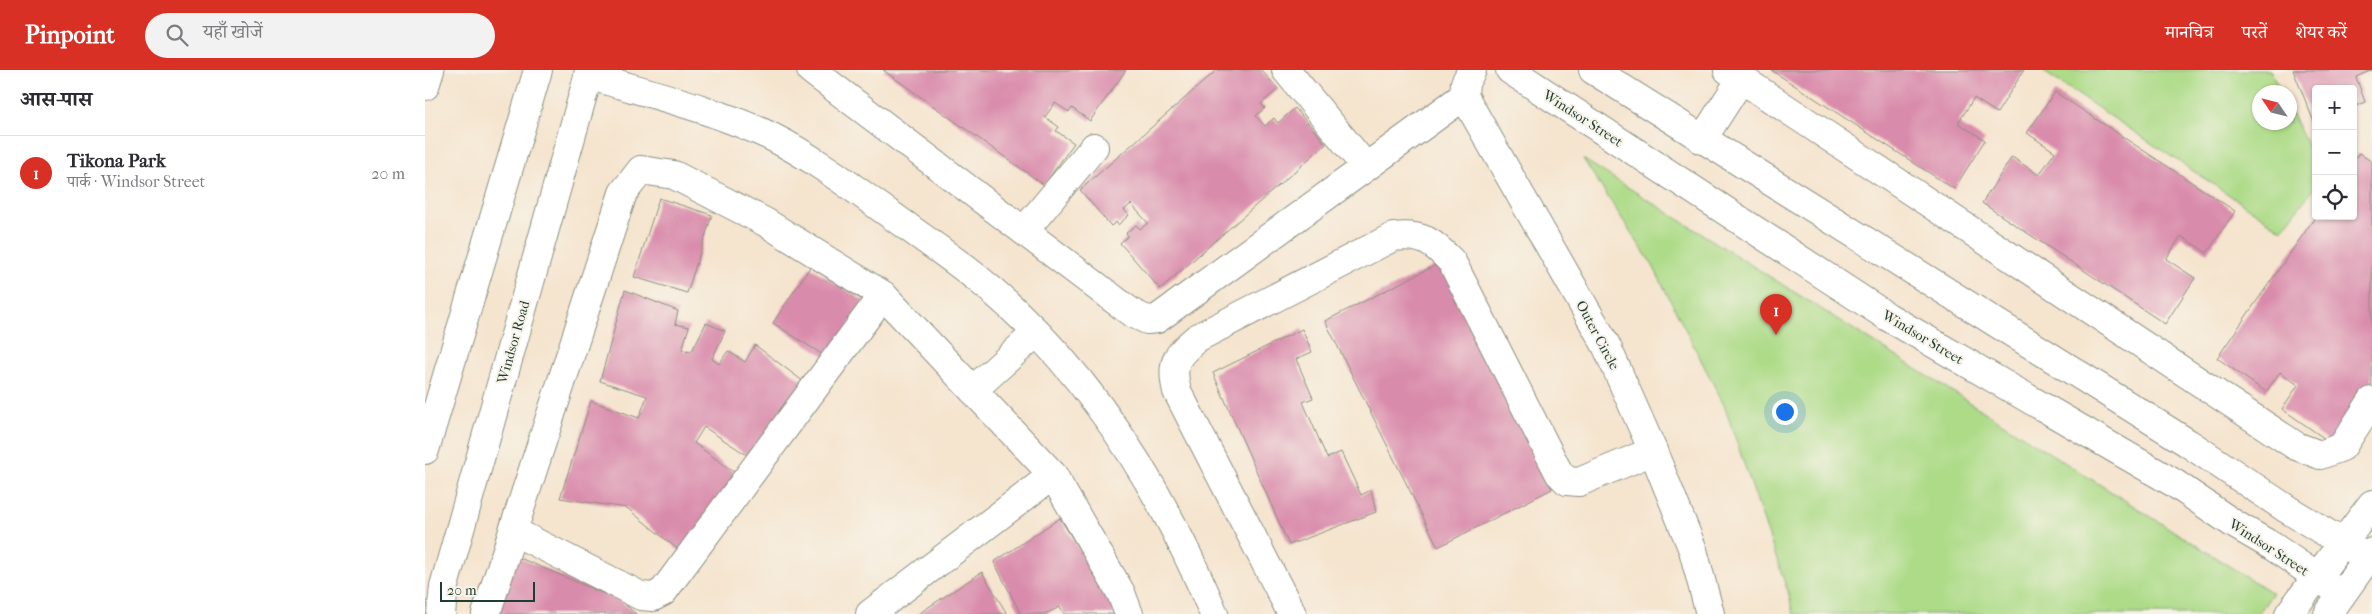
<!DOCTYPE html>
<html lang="hi">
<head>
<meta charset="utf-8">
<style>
  :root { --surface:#fff; --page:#f2f2f3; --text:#2b2b33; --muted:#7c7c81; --line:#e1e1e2; --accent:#d93025 }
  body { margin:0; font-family:"IM FELL French Canon","Noto Serif Devanagari",serif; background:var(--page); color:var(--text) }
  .controls { position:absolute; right:15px; top:15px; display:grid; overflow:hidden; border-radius:5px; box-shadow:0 1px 4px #0004 }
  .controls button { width:45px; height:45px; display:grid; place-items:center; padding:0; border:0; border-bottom:1px solid var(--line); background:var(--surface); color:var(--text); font:25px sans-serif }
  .compass { position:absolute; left:1827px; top:15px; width:45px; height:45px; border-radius:50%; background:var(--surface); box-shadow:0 1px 4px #0004; rotate:305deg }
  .scale { position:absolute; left:15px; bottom:12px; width:95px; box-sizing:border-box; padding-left:5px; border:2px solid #1f3d34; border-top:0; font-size:14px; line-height:18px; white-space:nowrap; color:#1f3d34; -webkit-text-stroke:4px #f7f3e8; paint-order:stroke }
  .you { position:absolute; left:1359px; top:341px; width:18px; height:18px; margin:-12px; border:4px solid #fff; border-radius:50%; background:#1a73e8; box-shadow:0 0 0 8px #1a73e833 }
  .badge { display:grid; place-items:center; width:32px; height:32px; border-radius:50%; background:var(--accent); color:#fff; font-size:16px; font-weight:700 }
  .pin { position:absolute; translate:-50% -41px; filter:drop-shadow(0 1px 2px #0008) }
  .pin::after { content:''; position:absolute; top:26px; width:18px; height:15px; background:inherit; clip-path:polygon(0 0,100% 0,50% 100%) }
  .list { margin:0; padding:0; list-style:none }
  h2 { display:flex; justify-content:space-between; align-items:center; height:65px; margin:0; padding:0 20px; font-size:21px }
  h2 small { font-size:16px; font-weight:400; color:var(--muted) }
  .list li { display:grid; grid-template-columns:32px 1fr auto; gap:15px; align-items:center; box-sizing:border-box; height:75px; padding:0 20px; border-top:1px solid var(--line) }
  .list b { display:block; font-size:19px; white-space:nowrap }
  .list p { margin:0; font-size:16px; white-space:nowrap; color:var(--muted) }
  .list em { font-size:16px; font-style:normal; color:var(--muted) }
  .icon { flex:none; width:28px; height:28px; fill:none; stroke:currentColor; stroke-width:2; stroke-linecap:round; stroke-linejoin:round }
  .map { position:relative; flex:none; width:1947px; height:544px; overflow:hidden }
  header { display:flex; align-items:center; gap:30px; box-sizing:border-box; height:70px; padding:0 25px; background:var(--accent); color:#fff }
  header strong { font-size:24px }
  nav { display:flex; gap:28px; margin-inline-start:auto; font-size:18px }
  .search { width:350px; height:45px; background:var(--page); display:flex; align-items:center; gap:12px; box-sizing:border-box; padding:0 18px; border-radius:28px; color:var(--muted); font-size:19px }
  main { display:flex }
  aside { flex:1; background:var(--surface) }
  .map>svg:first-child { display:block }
  .green { fill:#addb88; stroke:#668c5e }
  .building { fill:#d98bab }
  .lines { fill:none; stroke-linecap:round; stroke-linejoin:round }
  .minor-casing { stroke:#8a9081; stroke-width:30 }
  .minor { stroke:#fff; stroke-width:28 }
  .labels { text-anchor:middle; stroke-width:4; stroke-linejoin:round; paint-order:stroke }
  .street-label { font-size:14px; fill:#1f3d34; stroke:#f7f3e8 }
</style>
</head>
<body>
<header>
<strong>Pinpoint</strong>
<div class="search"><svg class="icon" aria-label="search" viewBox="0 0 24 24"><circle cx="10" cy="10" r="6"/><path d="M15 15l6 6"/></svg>यहाँ खोजें</div>
<nav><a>मानचित्र</a><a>परतें</a><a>शेयर करें</a></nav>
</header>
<main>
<aside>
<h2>आस-पास<small></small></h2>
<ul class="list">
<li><span class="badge">1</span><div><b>Tikona Park</b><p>पार्क · Windsor Street</p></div><em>20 m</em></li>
</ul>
</aside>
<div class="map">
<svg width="1947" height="544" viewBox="0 0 1947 544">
  <rect width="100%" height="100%" fill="#f7f3e8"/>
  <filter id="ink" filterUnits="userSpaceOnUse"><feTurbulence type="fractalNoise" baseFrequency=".02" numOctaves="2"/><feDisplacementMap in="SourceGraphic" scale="10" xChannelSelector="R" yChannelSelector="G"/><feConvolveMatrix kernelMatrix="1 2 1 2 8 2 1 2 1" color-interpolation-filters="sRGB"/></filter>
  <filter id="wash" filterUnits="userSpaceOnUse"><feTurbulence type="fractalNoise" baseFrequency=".0096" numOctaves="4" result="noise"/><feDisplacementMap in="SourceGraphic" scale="20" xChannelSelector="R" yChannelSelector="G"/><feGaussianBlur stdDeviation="1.12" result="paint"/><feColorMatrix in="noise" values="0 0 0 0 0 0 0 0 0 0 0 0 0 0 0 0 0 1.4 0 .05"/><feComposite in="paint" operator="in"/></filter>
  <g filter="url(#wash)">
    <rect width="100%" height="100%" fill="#f5e4ce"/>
    <!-- green -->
    <g class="green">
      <polygon points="1616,0 1845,0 1856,22 1834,22 1834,52 1864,52 1865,40 1891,93 1891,115 1857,160"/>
      <polygon points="1158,89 1847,523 1847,524 1833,544 1368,544 1364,525 1299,335 1228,196"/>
    </g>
    <g id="blocks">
      <!-- building -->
      <g class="building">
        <polygon points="458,0 701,0 665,51 647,38 644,42 630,33 620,47 634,57 631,61 649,73 619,115"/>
        <polygon points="792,0 836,0 853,19 836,34 840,38 831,46 840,56 849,48 853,53 870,38 901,74 735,219 695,173 703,166 701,163 711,155 715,159 723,153 706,134 699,140 704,145 693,155 691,152 686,156 655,120"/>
        <polygon points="1346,0 1599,0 1572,43 1549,28 1533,53 1560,70 1529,119"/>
        <polygon points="1868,0 1947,0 1931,7 1940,32 1928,37 1928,19 1891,19 1891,51 1889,52"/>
        <polygon points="1630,22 1810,141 1782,183 1756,166 1741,189 1770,208 1740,254 1557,133 1587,87 1614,105 1630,82 1602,63"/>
        <polygon points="1934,83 1947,92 1947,314 1906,373 1857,339 1873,315 1855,302 1841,322 1792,288 1891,146 1928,146 1928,92"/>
        <polygon points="234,128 287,145 262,223 209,207"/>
        <polygon points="1015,193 1127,419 1013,477 900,251"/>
        <polygon points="385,197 439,231 403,288 348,253"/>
        <polygon points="200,220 253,241 250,254 264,257 257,280 267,281 281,253 300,261 287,289 294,294 303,281 320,292 330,275 379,312 325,387 279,357 269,373 313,405 256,482 202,438 135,428 166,331 214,348 222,326 175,311"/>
        <polygon points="877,259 887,282 871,289 888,328 878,332 902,388 916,382 936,425 946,420 951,442 864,475 788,303"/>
        <polygon points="635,448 671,507 696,544 639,544 635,537 620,544 596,544 569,492"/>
        <polygon points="90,486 196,531 211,544 65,544"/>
        <polygon points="557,502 582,544 493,544"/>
      </g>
    </g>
  </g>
  <g filter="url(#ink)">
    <use href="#blocks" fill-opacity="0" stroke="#8a9081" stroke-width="1"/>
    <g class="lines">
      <!-- minor casing -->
      <g class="minor-casing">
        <g id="minor">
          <polyline points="386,0 707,243 722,250 732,249 1039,26"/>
          <polyline points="861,0 941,97"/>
          <polyline points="1047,0 1040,13 1039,26 1181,275 1228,381 1268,480 1285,544"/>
          <polyline points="1085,0 1463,247 1749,413 1809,454 1847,476 1917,524"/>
          <polyline points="1168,0 1763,373 1862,439 1943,488"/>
          <polyline points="1303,0 1871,376 1895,385 1917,377 1947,331"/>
          <path d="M 163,5 C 225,24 289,39 347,67 C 389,88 428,118 466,145 C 509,176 554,206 592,243 C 680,326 743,434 789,544"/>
          <polyline points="0,16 5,0"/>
          <polyline points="1277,70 1316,9"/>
          <polyline points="599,161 669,77"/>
          <polyline points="548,320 611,263"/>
          <polyline points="0,380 113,0"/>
          <polyline points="88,461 198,123 216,100 249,105 340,152 458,225 628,405 696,523 704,544"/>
          <polyline points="16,544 19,516 165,0"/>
          <polyline points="61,544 88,461 216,526 228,527 238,522 458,225"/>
          <polyline points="445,544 628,405"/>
          <path d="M 867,544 L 752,321 C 745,293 751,286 772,268 L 968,167 C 997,163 1008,172 1027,192 L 1134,403 L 1142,411 L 1154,412 L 1228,381"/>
          <polyline points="1864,544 1947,434"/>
          <polyline points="1903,544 1947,482"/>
        </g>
      </g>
      <!-- minor -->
      <use href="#minor" class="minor"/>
    </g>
  </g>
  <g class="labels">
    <!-- street labels -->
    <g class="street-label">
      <text transform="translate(1158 48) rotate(33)" y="5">Windsor Street</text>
      <text transform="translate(1173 265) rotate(62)" y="5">Outer Circle</text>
      <text transform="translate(1498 267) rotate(31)" y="5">Windsor Street</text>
      <text transform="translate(88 272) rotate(-74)" y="5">Windsor Road</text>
      <text transform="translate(1844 477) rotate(33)" y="5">Windsor Street</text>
    </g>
  </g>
</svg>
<div class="controls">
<button>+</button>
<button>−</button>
<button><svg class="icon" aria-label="locate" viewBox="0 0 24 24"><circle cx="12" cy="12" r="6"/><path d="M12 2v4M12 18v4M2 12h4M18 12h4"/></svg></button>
</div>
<svg class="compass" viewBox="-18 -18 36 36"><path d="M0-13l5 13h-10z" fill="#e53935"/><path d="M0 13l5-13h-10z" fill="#7c7c81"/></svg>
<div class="scale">20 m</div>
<div class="you"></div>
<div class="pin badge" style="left:1351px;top:265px">1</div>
</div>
</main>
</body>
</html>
